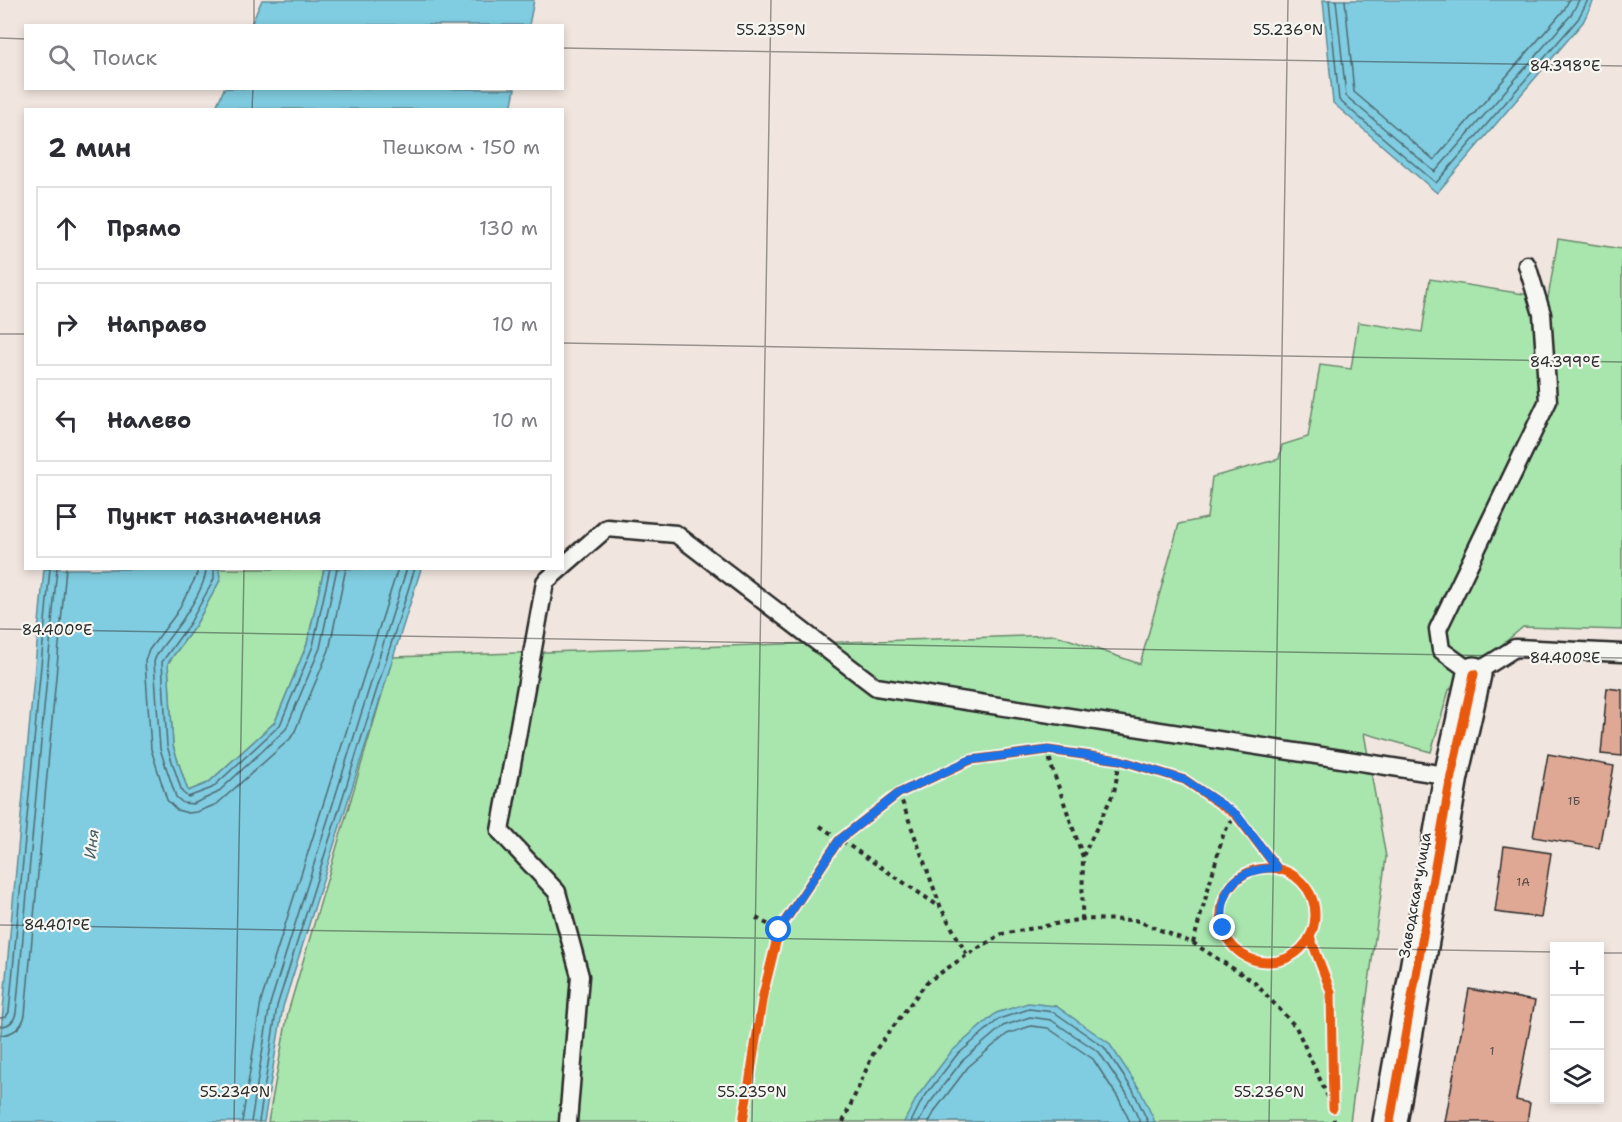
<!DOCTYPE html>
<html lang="ru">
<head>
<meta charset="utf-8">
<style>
  :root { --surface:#fff; --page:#f7f7f7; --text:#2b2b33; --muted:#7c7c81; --line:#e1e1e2 }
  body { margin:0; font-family:"Shantell Sans",sans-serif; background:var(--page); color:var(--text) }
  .controls { position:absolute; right:18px; bottom:18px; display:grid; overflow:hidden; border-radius:0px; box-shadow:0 3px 9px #0003 }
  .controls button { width:54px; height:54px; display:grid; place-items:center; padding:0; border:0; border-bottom:2px solid var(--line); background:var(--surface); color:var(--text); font:30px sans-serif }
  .stop { position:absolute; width:18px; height:18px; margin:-14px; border:4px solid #1a73e8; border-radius:50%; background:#fff }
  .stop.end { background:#1a73e8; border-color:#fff; box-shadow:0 2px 6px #0008 }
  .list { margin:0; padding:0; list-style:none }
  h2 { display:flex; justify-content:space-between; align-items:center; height:78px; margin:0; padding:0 24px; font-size:26px }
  h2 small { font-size:20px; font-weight:400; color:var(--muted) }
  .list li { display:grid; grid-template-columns:39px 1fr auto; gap:18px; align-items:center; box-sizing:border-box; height:84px; margin:0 12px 12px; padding:0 12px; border:2px solid var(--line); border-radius:0px }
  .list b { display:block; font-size:22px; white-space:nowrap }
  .list em { font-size:20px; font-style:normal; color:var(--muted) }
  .icon { flex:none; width:33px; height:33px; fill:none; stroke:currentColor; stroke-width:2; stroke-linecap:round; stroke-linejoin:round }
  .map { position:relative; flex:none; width:1622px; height:1122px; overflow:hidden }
  .search { position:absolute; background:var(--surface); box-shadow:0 3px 9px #0003; left:24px; top:24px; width:540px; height:66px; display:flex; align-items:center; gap:15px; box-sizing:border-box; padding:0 21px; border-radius:0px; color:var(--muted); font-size:22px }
  .panel { position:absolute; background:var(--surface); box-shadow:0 3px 9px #0003; left:24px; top:108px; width:540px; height:462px; border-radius:0px }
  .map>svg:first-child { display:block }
  .green { fill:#a8e6ae; stroke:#6a886c; stroke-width:1.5 }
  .water { fill:#80cce0; stroke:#5e8c98; stroke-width:1.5 }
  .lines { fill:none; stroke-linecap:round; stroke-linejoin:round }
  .shore { stroke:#4d6b73; stroke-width:1.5 }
  .building { fill:#dea894; stroke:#2b2b2b; stroke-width:1.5 }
  .lane-casing { stroke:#2b2b2b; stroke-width:21 }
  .street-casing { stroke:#2b2b2b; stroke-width:38 }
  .path { stroke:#2b2b2b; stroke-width:4; stroke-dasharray:4.5 4.5; stroke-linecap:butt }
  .lane { stroke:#f6f6f2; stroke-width:16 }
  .street { stroke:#f6f6f2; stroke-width:33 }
  .cycleway-casing { stroke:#f6f6f2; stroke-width:13 }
  .cycleway { stroke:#e8590c; stroke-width:9 }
  .route { stroke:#1a73e8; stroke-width:8 }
  .ticks { fill:none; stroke:#2b2b2b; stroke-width:1.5; stroke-opacity:0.45 }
  .labels { text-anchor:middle; stroke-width:4.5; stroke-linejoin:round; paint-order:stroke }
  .number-label { font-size:12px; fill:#584a45 }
  .street-label { font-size:15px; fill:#2b2b2b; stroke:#f6f6f2 }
  .water-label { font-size:16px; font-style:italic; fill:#445b61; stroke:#f6f6f2 }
  .ticks-label { font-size:15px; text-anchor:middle; fill:#2b2b2b; stroke:#f6f6f2; stroke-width:4.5; stroke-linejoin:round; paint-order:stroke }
</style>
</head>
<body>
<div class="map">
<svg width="1622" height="1122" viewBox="0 0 1622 1122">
  <rect width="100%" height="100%" fill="#f1e6df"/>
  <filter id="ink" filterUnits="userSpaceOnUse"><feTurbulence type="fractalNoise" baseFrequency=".0167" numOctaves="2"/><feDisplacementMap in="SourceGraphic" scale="12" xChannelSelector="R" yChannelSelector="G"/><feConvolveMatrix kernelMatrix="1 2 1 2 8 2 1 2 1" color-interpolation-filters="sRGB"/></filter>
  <g filter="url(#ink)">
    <!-- green -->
    <g class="green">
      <polygon points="1558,239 1622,249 1622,630 1523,627 1449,690 1431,752 1364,733 1386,857 1350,1122 268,1122 288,1012 393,657 1056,635 1140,664 1179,524 1207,518 1212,477 1279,459 1282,445 1308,437 1320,365 1351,369 1358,322 1422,332 1430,279 1548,298"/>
      <polygon points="219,569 324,569 307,644 275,722 208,783 188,791 173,746 168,663 195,626 220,580"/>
    </g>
    <!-- water -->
    <g class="water">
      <polygon points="262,0 534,0 529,25 251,25"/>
      <polygon points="1323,0 1594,0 1583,22 1437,193 1333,103"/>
      <polygon points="224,89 224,88 515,89 511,109 215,109"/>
      <polygon points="44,569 219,569 220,580 195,626 168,663 173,746 188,791 208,783 275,722 307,644 324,569 421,569 283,1007 264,1122 0,1122 0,1042"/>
      <polygon points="1028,1003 1056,1006 1109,1043 1139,1088 1155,1122 904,1122 917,1097 951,1052 996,1013"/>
    </g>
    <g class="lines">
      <!-- shore -->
      <g class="shore">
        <polyline points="1329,0 1339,100 1436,183 1578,19 1588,0"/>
        <polyline points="1336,0 1346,96 1435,172 1571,15 1579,0"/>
        <polyline points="1345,0 1354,92 1434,160 1564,10 1569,0"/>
        <polyline points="197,568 197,575 176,614 149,650 145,661 151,749 167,800 177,810 188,813 197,812 217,804 290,739 295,731 329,650 346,568"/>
        <path d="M 206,568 C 206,588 181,623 169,638 C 163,646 156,653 154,662 L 160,749 L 176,797 L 183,803 L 193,804 L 217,793 L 286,729 L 320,648 L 337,568"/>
        <polyline points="214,568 214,579 190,623 162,662 167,746 182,792 188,797 212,788 280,725 313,646 330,568"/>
        <polyline points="0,1018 6,1017 9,1012 50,568"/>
        <path d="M 0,1026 C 9,1026 14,1022 16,1013 L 57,568"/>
        <path d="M 0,1035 C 13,1034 22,1028 25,1015 L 66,568"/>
        <polyline points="242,1122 261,1001 398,568"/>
        <polyline points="251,1122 270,1004 407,568"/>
        <polyline points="259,1122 277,1006 415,568"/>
        <polyline points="911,1122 922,1100 956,1056 999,1019 1029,1009 1054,1012 1104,1047 1133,1090 1148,1122"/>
        <polyline points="919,1122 929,1104 962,1061 1003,1026 1030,1017 1051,1020 1099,1052 1127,1094 1140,1122"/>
        <polyline points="929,1122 936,1109 968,1067 1007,1034 1031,1026 1048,1028 1093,1059 1119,1099 1130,1122"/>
      </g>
    </g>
    <!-- building -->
    <g class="building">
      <polygon points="1607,688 1622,690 1622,756 1601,754"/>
      <polygon points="1548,754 1614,766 1599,848 1533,837"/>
      <polygon points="1504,846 1551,853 1541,918 1495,912"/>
      <polygon points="1469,989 1535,1001 1516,1100 1530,1103 1527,1122 1445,1122"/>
    </g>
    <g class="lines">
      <!-- lane casing -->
      <g class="lane-casing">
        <g id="lane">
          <polyline points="1527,265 1542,314 1548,401 1438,629 1441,650 1474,674 1515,648 1622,653"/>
          <polyline points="562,567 607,528 676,534 876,687 1451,776"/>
          <polyline points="561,568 545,582 500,831 557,892 580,976 568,1122"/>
        </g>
      </g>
      <!-- street casing -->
      <g class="street-casing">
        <polyline id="street" points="1390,1122 1451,776 1474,674"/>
      </g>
      <!-- path -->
      <g class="path">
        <polyline points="1048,750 1051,765 1083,857 1082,919"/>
        <polyline points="899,793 941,908 967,955"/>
        <polyline points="820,826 940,907"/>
        <polyline points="1083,856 1114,792 1120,760"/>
        <polyline points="756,918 779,930"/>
        <polyline points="1193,943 1224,832 1236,815"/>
        <polyline points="843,1122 874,1052 927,982 967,955 1002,934 1082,919 1135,920 1193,943 1254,982 1296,1027 1333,1108 1334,1122"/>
      </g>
      <!-- lane -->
      <use href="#lane" class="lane"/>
      <!-- street -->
      <use href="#street" class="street"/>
      <!-- cycleway casing -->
      <g class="cycleway-casing">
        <g id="cycleway">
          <circle cx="1268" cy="915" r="47"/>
          <polyline points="1310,937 1331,992 1333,1108"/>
          <polyline points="743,1122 763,995 779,930 839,840 899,793 971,760 1048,750 1120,760 1185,780 1236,815 1277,868"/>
          <polyline points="1390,1122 1451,776 1474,674"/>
        </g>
      </g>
      <!-- cycleway -->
      <use href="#cycleway" class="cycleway"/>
    </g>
  </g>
  <g class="lines" filter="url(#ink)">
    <!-- route -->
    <path class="route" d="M 779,930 L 839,840 L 899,793 L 970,760 L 1048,750 L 1120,760 L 1185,780 L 1236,814 L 1277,868 C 1237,868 1218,888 1223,928"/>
  </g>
  <!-- ticks -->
  <path class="ticks" d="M 254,26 L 254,0M 0,38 L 26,39M 562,48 L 1622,66M 252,110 L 253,88M 0,334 L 26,334M 562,343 L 1622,362M 0,629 L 1622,658M 0,925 L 1554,952M 1600,953 L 1622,953M 234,1122 L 244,568M 752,1122 L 771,0M 1269,1122 L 1288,0"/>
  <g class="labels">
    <!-- number labels -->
    <g class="number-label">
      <text x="1574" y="805">1Б</text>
      <text x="1523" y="886">1А</text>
      <text x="1492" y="1055">1</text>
    </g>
    <!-- street labels -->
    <g class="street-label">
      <text transform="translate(1415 895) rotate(-80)" y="5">Заводская улица</text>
    </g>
    <!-- water labels -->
    <g class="water-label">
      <text transform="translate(91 844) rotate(-83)" y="6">Иня</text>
    </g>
  </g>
  <g class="ticks-label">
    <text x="771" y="35">55.235°N</text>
    <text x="1288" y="35">55.236°N</text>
    <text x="1565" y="71">84.398°E</text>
    <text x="1565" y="367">84.399°E</text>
    <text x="57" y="635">84.400°E</text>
    <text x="1565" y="663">84.400°E</text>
    <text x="57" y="930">84.401°E</text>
    <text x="235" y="1097">55.234°N</text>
    <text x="752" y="1097">55.235°N</text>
    <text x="1269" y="1097">55.236°N</text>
  </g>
</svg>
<div class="controls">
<button>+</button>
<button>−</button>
<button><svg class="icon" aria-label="layers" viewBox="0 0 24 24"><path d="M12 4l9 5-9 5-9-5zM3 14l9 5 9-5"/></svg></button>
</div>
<div class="stop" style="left:779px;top:930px"></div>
<div class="stop end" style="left:1223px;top:928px"></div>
<div class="search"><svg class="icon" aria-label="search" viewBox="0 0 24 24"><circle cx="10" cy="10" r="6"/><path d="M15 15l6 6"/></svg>Поиск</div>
<section class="panel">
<h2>2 мин<small>Пешком · 150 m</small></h2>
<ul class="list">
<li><svg class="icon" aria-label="ahead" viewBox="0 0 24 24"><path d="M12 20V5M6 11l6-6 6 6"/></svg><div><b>Прямо</b></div><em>130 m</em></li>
<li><svg class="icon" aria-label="right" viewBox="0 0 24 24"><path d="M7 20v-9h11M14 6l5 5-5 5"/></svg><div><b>Направо</b></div><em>10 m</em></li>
<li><svg class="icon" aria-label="left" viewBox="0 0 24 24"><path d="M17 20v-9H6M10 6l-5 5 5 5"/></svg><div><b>Налево</b></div><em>10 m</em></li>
<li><svg class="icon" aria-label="arrive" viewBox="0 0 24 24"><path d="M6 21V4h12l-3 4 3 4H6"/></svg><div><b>Пункт назначения</b></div></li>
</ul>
</section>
</div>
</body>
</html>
